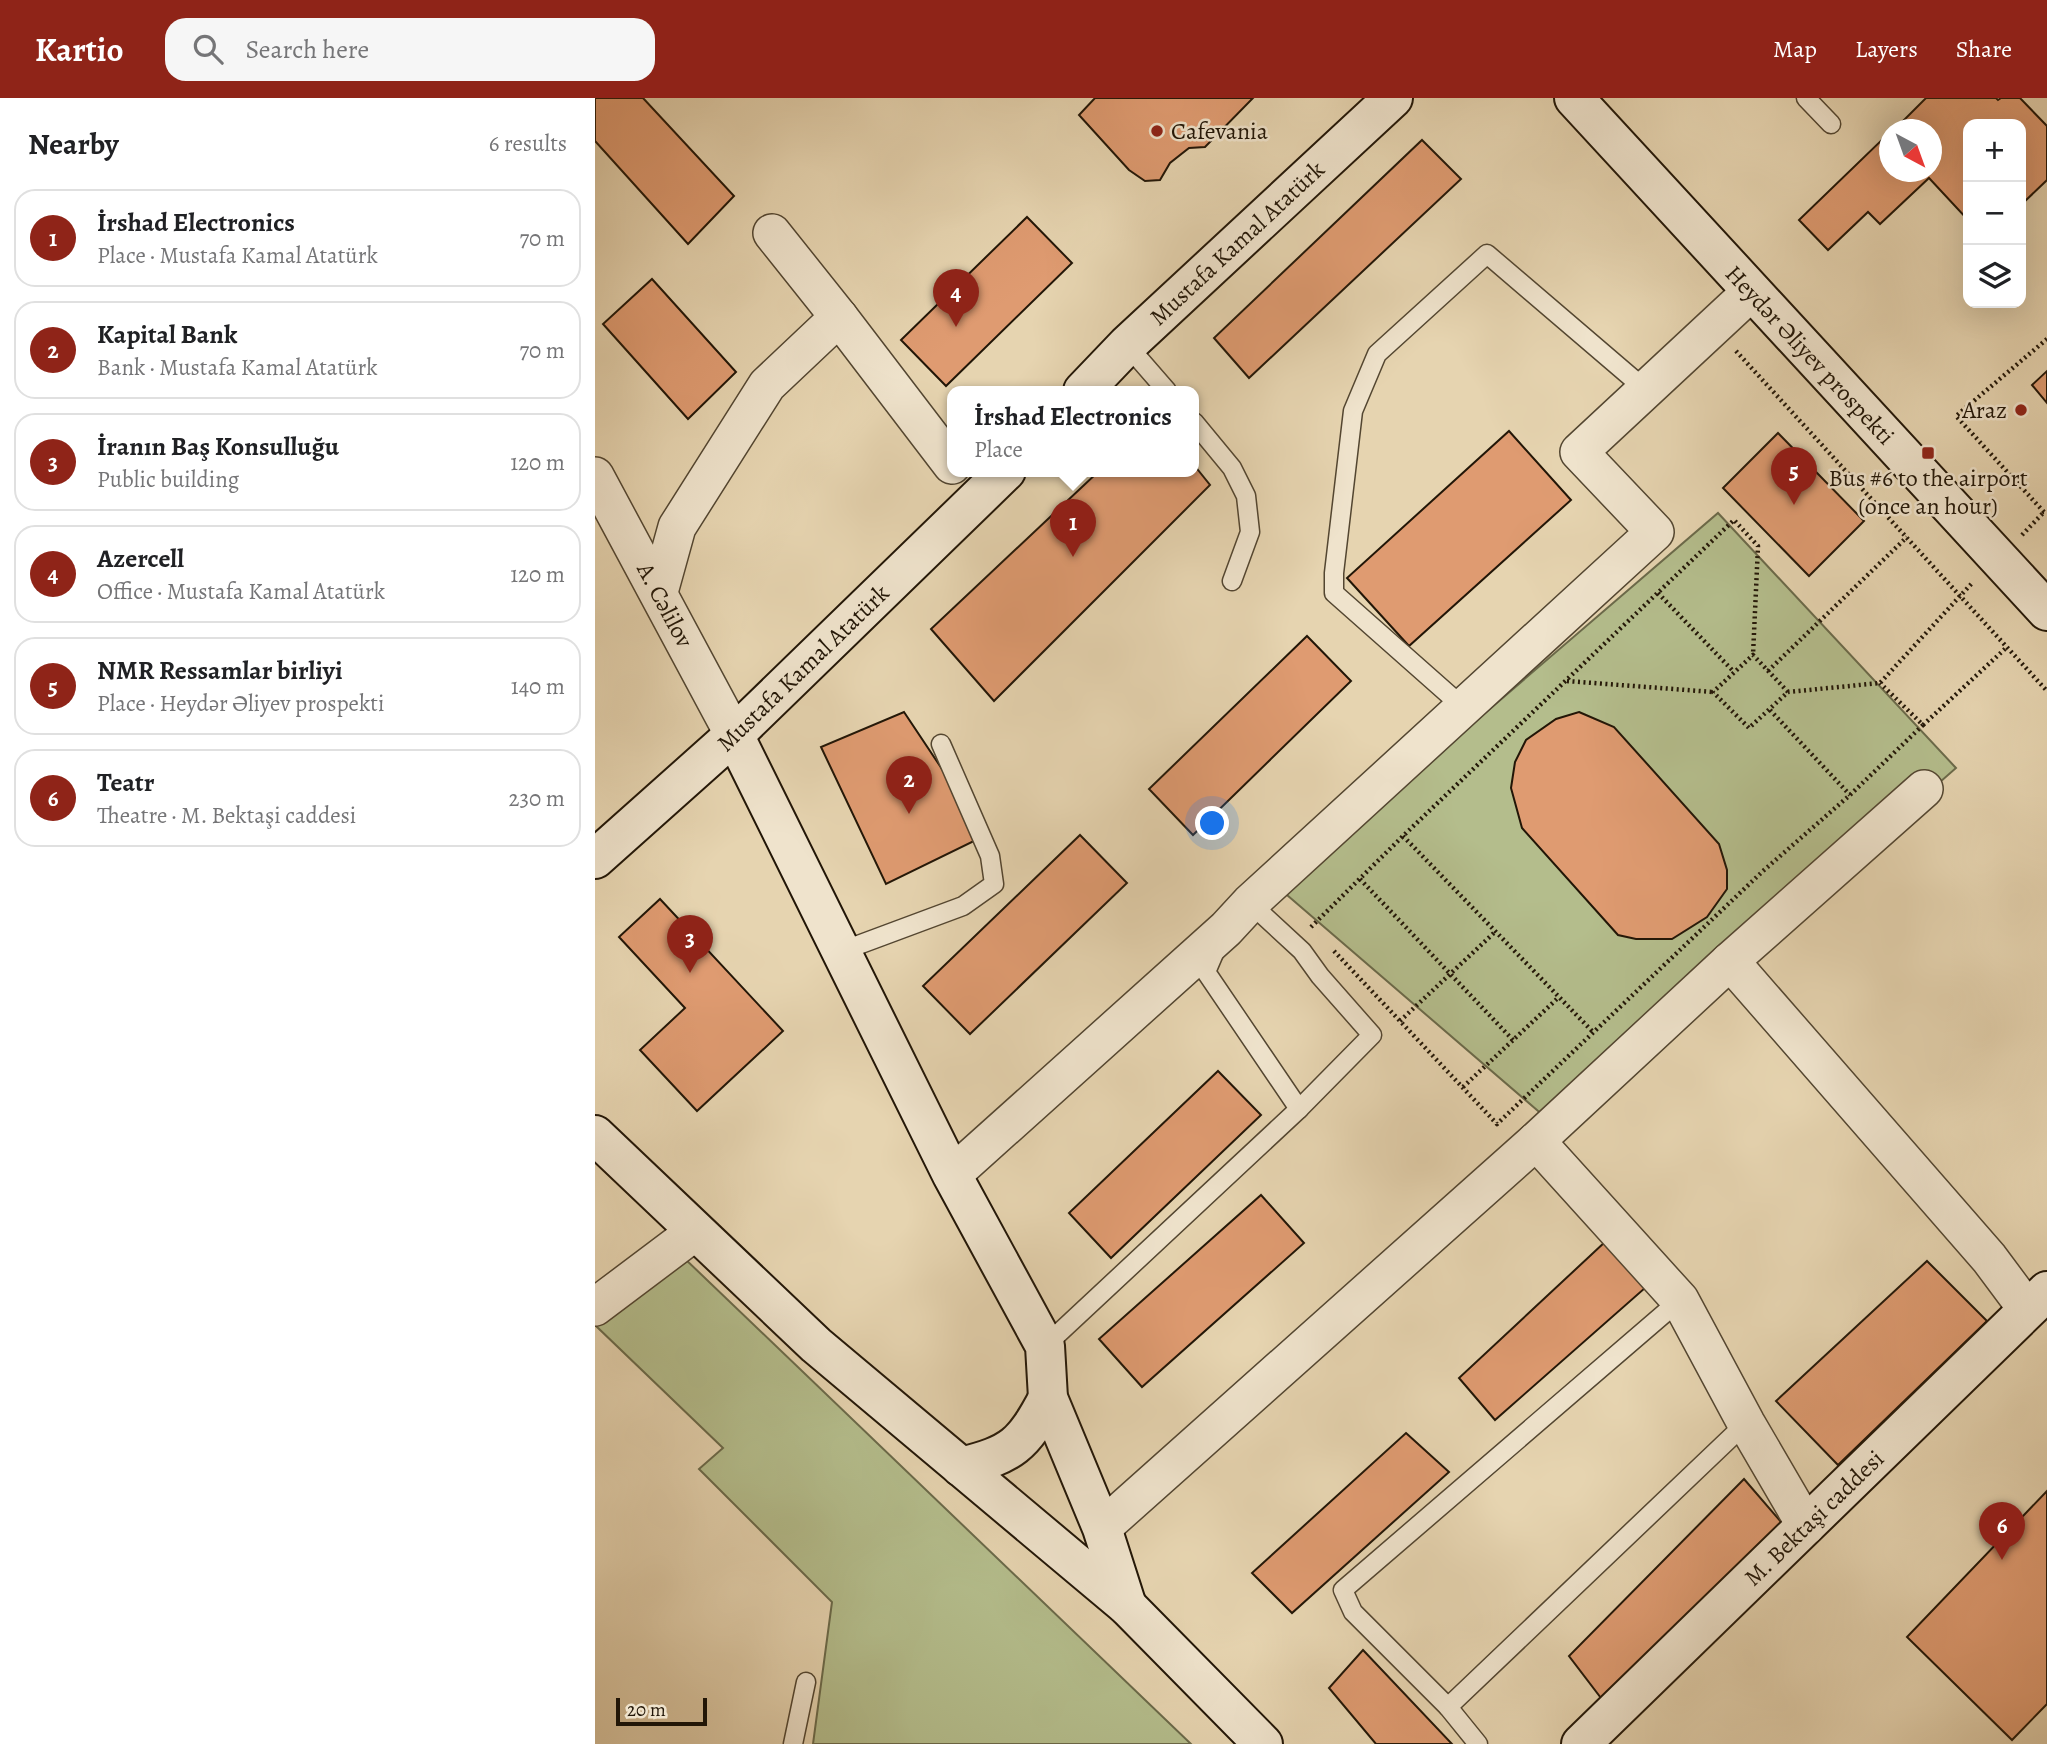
<!DOCTYPE html>
<html lang="en">
<head>
<meta charset="utf-8">
<style>
  :root { --surface:#fff; --page:#f6f6f6; --text:#202124; --muted:#757577; --line:#e0e0e0; --accent:#8f2418 }
  body { margin:0; font-family:Alegreya,serif; background:var(--page); color:var(--text) }
  .controls { position:absolute; right:21px; top:21px; display:grid; overflow:hidden; border-radius:14px; box-shadow:0 7px 28px #0002 }
  .controls button { width:63px; height:63px; display:grid; place-items:center; padding:0; border:0; border-bottom:2px solid var(--line); background:var(--surface); color:var(--text); font:35px sans-serif }
  .compass { position:absolute; left:1284px; top:21px; width:63px; height:63px; border-radius:50%; background:var(--surface); box-shadow:0 7px 28px #0002; rotate:139deg }
  .scale { position:absolute; left:21px; bottom:18px; width:91px; box-sizing:border-box; padding-left:7px; border:4px solid #221607; border-top:0; font-size:19px; line-height:24px; white-space:nowrap; color:#221607; -webkit-text-stroke:5px #efe3cc; paint-order:stroke }
  .you { position:absolute; left:618px; top:726px; width:24px; height:24px; margin:-18px; border:5px solid #fff; border-radius:50%; background:#1a73e8; box-shadow:0 0 0 10px #1a73e833 }
  .badge { display:grid; place-items:center; width:46px; height:46px; border-radius:50%; background:var(--accent); color:#fff; font-size:23px; font-weight:700 }
  .pin { position:absolute; translate:-50% -58px; filter:drop-shadow(0 2px 4px #0008) }
  .pin::after { content:''; position:absolute; top:37px; width:24px; height:21px; background:inherit; clip-path:polygon(0 0,100% 0,50% 100%) }
  .popup { position:absolute; left:352px; top:288px; width:252px; height:91px; box-sizing:border-box; display:grid; place-content:center; border-radius:14px; background:var(--surface); filter:drop-shadow(0 2px 5px #0005); font-size:23px; white-space:nowrap; color:var(--muted) }
  .popup b { font-size:26px; color:var(--text) }
  .popup::after { content:''; position:absolute; left:50%; top:100%; margin-left:-14px; border:14px solid transparent; border-top-color:var(--surface) }
  .list { margin:0; padding:0; list-style:none }
  h2 { display:flex; justify-content:space-between; align-items:center; height:91px; margin:0; padding:0 28px; font-size:30px }
  h2 small { font-size:23px; font-weight:400; color:var(--muted) }
  .list li { display:grid; grid-template-columns:46px 1fr auto; gap:21px; align-items:center; box-sizing:border-box; height:98px; margin:0 14px 14px; padding:0 14px; border:2px solid var(--line); border-radius:21px }
  .list b { display:block; font-size:26px; white-space:nowrap }
  .list p { margin:0; font-size:23px; white-space:nowrap; color:var(--muted) }
  .list em { font-size:23px; font-style:normal; color:var(--muted) }
  .icon { flex:none; width:38px; height:38px; fill:none; stroke:currentColor; stroke-width:2; stroke-linecap:round; stroke-linejoin:round }
  .map { position:relative; flex:none; width:1452px; height:1646px; overflow:hidden }
  header { display:flex; align-items:center; gap:42px; box-sizing:border-box; height:98px; padding:0 35px; background:var(--accent); color:#fff }
  header strong { font-size:33px }
  nav { display:flex; gap:38px; margin-inline-start:auto; font-size:24px }
  .search { width:490px; height:63px; background:var(--page); display:flex; align-items:center; gap:18px; box-sizing:border-box; padding:0 24px; border-radius:21px; color:var(--muted); font-size:26px }
  main { display:flex }
  aside { flex:1; background:var(--surface) }
  .map>svg:first-child { display:block }
  .green { fill:#b4bd8c; stroke:#6b6a4a; stroke-width:2 }
  .building { fill:#df9b71; stroke:#221607; stroke-width:2 }
  .lines { fill:none; stroke-linecap:round; stroke-linejoin:round }
  .lane-casing { stroke:#534631; stroke-width:21 }
  .street-casing { stroke:#534631; stroke-width:40 }
  .secondary-casing { stroke:#221607; stroke-width:42 }
  .path { stroke:#221607; stroke-width:4.5; stroke-dasharray:2 3.5; stroke-linecap:butt }
  .lane { stroke:#efe3cc; stroke-width:18 }
  .street { stroke:#efe3cc; stroke-width:37 }
  .secondary { stroke:#efe3cc; stroke-width:38 }
  .poi-dot { fill:#8f2418; stroke:#efe3cc; stroke-width:2.5 }
  .labels { text-anchor:middle; stroke-width:5; stroke-linejoin:round; paint-order:stroke }
  .poi-label { font-size:24px; fill:#221607; stroke:#efe3cc; text-anchor:start }
  .street-label { font-size:24px; fill:#221607; stroke:#efe3cc }
</style>
</head>
<body>
<header>
<strong>Kartio</strong>
<div class="search"><svg class="icon" aria-label="search" viewBox="0 0 24 24"><circle cx="10" cy="10" r="6"/><path d="M15 15l6 6"/></svg>Search here</div>
<nav><a>Map</a><a>Layers</a><a>Share</a></nav>
</header>
<main>
<aside>
<h2>Nearby<small>6 results</small></h2>
<ul class="list">
<li><span class="badge">1</span><div><b>İrshad Electronics</b><p>Place · Mustafa Kamal Atatürk</p></div><em>70 m</em></li>
<li><span class="badge">2</span><div><b>Kapital Bank</b><p>Bank · Mustafa Kamal Atatürk</p></div><em>70 m</em></li>
<li><span class="badge">3</span><div><b>İranın Baş Konsulluğu</b><p>Public building</p></div><em>120 m</em></li>
<li><span class="badge">4</span><div><b>Azercell</b><p>Office · Mustafa Kamal Atatürk</p></div><em>120 m</em></li>
<li><span class="badge">5</span><div><b>NMR Ressamlar birliyi</b><p>Place · Heydər Əliyev prospekti</p></div><em>140 m</em></li>
<li><span class="badge">6</span><div><b>Teatr</b><p>Theatre · M. Bektaşi caddesi</p></div><em>230 m</em></li>
</ul>
</aside>
<div class="map">
<svg width="1452" height="1646" viewBox="0 0 1452 1646">
  <rect width="100%" height="100%" fill="#e6d4b0"/>
  <filter id="stains"><feTurbulence type="fractalNoise" baseFrequency=".00286" numOctaves="4"/><feColorMatrix values="0 0 0 0 .2 0 0 0 0 .09 0 0 0 0 .02 0 0 0 .5 -.17"/></filter>
  <radialGradient id="worn" r=".72"><stop offset=".6" stop-color="#630" stop-opacity="0"/><stop offset="1" stop-color="#630" stop-opacity=".3"/></radialGradient>
  <!-- green -->
  <g class="green">
    <polygon points="1123,415 1361,670 957,1025 685,791"/>
    <polygon points="87,1158 596,1646 218,1646 237,1504 104,1371 128,1350 0,1227"/>
  </g>
  <!-- building -->
  <g class="building">
    <polygon points="0,0 48,0 139,98 93,146 0,43"/>
    <polygon points="500,0 658,0 610,49 594,50 575,65 565,82 550,83 534,72 484,17"/>
    <polygon points="1331,0 1401,0 1403,2 1406,0 1425,0 1452,28 1452,82 1426,107 1426,26 1373,26 1373,122 1334,80 1285,126 1273,114 1233,152 1204,122 1294,35 1294,74 1336,74 1336,32 1299,32"/>
    <polygon points="827,42 866,81 654,280 619,240"/>
    <polygon points="432,119 477,165 351,288 306,242"/>
    <polygon points="57,181 141,274 93,321 8,226"/>
    <polygon points="1452,273 1452,305 1437,287"/>
    <polygon points="914,333 976,402 814,548 752,480"/>
    <polygon points="1183,335 1269,423 1214,478 1128,390"/>
    <polygon points="599,367 615,387 399,603 336,531 504,373 599,373"/>
    <polygon points="712,538 756,583 598,737 554,691"/>
    <polygon points="309,614 359,689 379,743 291,786 226,649"/>
    <polygon points="984,614 1019,629 1124,746 1132,772 1132,791 1112,819 1077,841 1041,841 1023,837 927,730 916,690 920,664 931,642 961,621"/>
    <polygon points="485,737 532,785 375,936 328,888"/>
    <polygon points="65,801 188,933 102,1013 45,952 90,910 24,839"/>
    <polygon points="623,973 666,1017 516,1160 474,1115"/>
    <polygon points="666,1097 709,1145 547,1289 504,1241"/>
    <polygon points="1011,1143 1050,1190 900,1322 864,1280"/>
    <polygon points="1332,1163 1392,1223 1243,1367 1181,1303"/>
    <polygon points="811,1335 854,1374 697,1515 657,1475"/>
    <polygon points="1149,1381 1187,1425 1006,1600 974,1558"/>
    <polygon points="1452,1393 1452,1606 1417,1642 1312,1539"/>
    <polygon points="768,1552 857,1646 781,1646 734,1590"/>
  </g>
  <g class="lines">
    <!-- lane casing -->
    <g class="lane-casing">
      <g id="lane">
        <polyline points="1211,0 1236,26"/>
        <polyline points="532,247 572,293"/>
        <polyline points="599,324 637,370 651,398 655,434 637,483"/>
        <polyline points="869,610 739,495 739,475 758,313 782,256 892,156 1051,292"/>
        <polyline points="247,853 368,808 399,786 395,758 346,646"/>
        <polyline points="620,853 611,874 704,1011"/>
        <polyline points="450,1248 704,1011 777,937 725,878 707,853 655,805"/>
        <polyline points="853,1609 758,1514 748,1492 1085,1202"/>
        <polyline points="198,1646 211,1584"/>
        <polyline points="883,1646 853,1609 1151,1325"/>
      </g>
    </g>
    <!-- street casing -->
    <g class="street-casing">
      <g id="street">
        <polyline points="177,135 244,219"/>
        <polyline points="0,378 139,637"/>
        <polyline points="64,494 82,429 172,287 244,219 357,367"/>
        <polyline points="1135,863 1394,1160 1432,1211"/>
        <polyline points="941,1043 1085,1202 1151,1325 1211,1428"/>
        <polyline points="357,1077 631,831 655,805 1060,434 984,354 1157,193"/>
        <polyline points="0,1209 101,1133"/>
        <polyline points="507,1430 941,1043 1135,863 1329,691"/>
      </g>
    </g>
    <!-- secondary casing -->
    <g class="secondary-casing">
      <g id="secondary">
        <polyline points="979,0 1452,513"/>
        <polyline points="488,293 532,247 798,0"/>
        <polyline points="139,637 357,1077 450,1248 453,1300 507,1430 532,1508"/>
        <polyline points="0,761 139,637 411,373"/>
        <polyline points="0,1037 221,1247 532,1508 668,1646"/>
        <path d="M 366,1369 C 417,1356 428,1348 453,1300"/>
        <polyline points="986,1646 1452,1193"/>
      </g>
    </g>
    <!-- path -->
    <g class="path">
      <polyline points="1452,241 1361,318 1449,414 1452,414"/>
      <polyline points="1141,253 1452,593"/>
      <polyline points="1427,437 1449,414"/>
      <polyline points="1063,495 1139,574"/>
      <polyline points="1173,573 1312,439"/>
      <polyline points="972,583 1118,594"/>
      <polyline points="1193,594 1158,557 1118,594 1154,630 1193,594 1285,585 1378,484"/>
      <polyline points="1175,612 1255,697"/>
      <polyline points="1328,627 1412,549"/>
      <polyline points="808,738 997,933"/>
      <polyline points="765,781 918,942"/>
      <polyline points="716,829 808,738 1139,422 1163,448 1158,557"/>
      <polyline points="739,853 902,1026 1168,773 1255,697 1328,627 1285,585"/>
      <polyline points="805,923 901,833"/>
      <polyline points="868,989 964,899"/>
    </g>
    <!-- lane -->
    <use href="#lane" class="lane"/>
    <!-- street -->
    <use href="#street" class="street"/>
    <!-- secondary -->
    <use href="#secondary" class="secondary"/>
  </g>
  <!-- markers -->
  <g class="poi-dot">
    <circle cx="562" cy="33" r="7"/>
    <circle cx="1426" cy="312" r="7"/>
    <rect x="1326" y="348" width="14" height="14" rx="3.5"/>
  </g>
  <g class="labels">
    <!-- poi labels -->
    <g class="poi-label">
      <text x="576" y="41">Cafevania</text>
      <text x="1412" y="320" text-anchor="end">Araz</text>
      <text x="1333" y="388" text-anchor="middle">Bus #6 to the airport<tspan x="1333" dy="28">(once an hour)</tspan></text>
    </g>
    <!-- street labels -->
    <g class="street-label">
      <text transform="translate(642 145) rotate(-43)" y="8">Mustafa Kamal Atatürk</text>
      <text transform="translate(1215 257) rotate(47)" y="8">Heydər Əliyev prospekti</text>
      <text transform="translate(70 507) rotate(62)" y="8">A. Cəlilov</text>
      <text transform="translate(208 570) rotate(-44)" y="8">Mustafa Kamal Atatürk</text>
      <text transform="translate(1219 1420) rotate(-44)" y="8">M. Bektaşi caddesi</text>
    </g>
  </g>
  <rect width="100%" height="100%" filter="url(#stains)"/>
  <rect width="100%" height="100%" fill="url(#worn)"/>
</svg>
<div class="controls">
<button>+</button>
<button>−</button>
<button><svg class="icon" aria-label="layers" viewBox="0 0 24 24"><path d="M12 4l9 5-9 5-9-5zM3 14l9 5 9-5"/></svg></button>
</div>
<svg class="compass" viewBox="-18 -18 36 36"><path d="M0-13l5 13h-10z" fill="#e53935"/><path d="M0 13l5-13h-10z" fill="#757577"/></svg>
<div class="scale">20 m</div>
<div class="you"></div>
<div class="pin badge" style="left:478px;top:459px">1</div>
<div class="popup"><b>İrshad Electronics</b>Place</div>
<div class="pin badge" style="left:314px;top:716px">2</div>
<div class="pin badge" style="left:95px;top:875px">3</div>
<div class="pin badge" style="left:361px;top:229px">4</div>
<div class="pin badge" style="left:1199px;top:407px">5</div>
<div class="pin badge" style="left:1407px;top:1462px">6</div>
</div>
</main>
</body>
</html>
